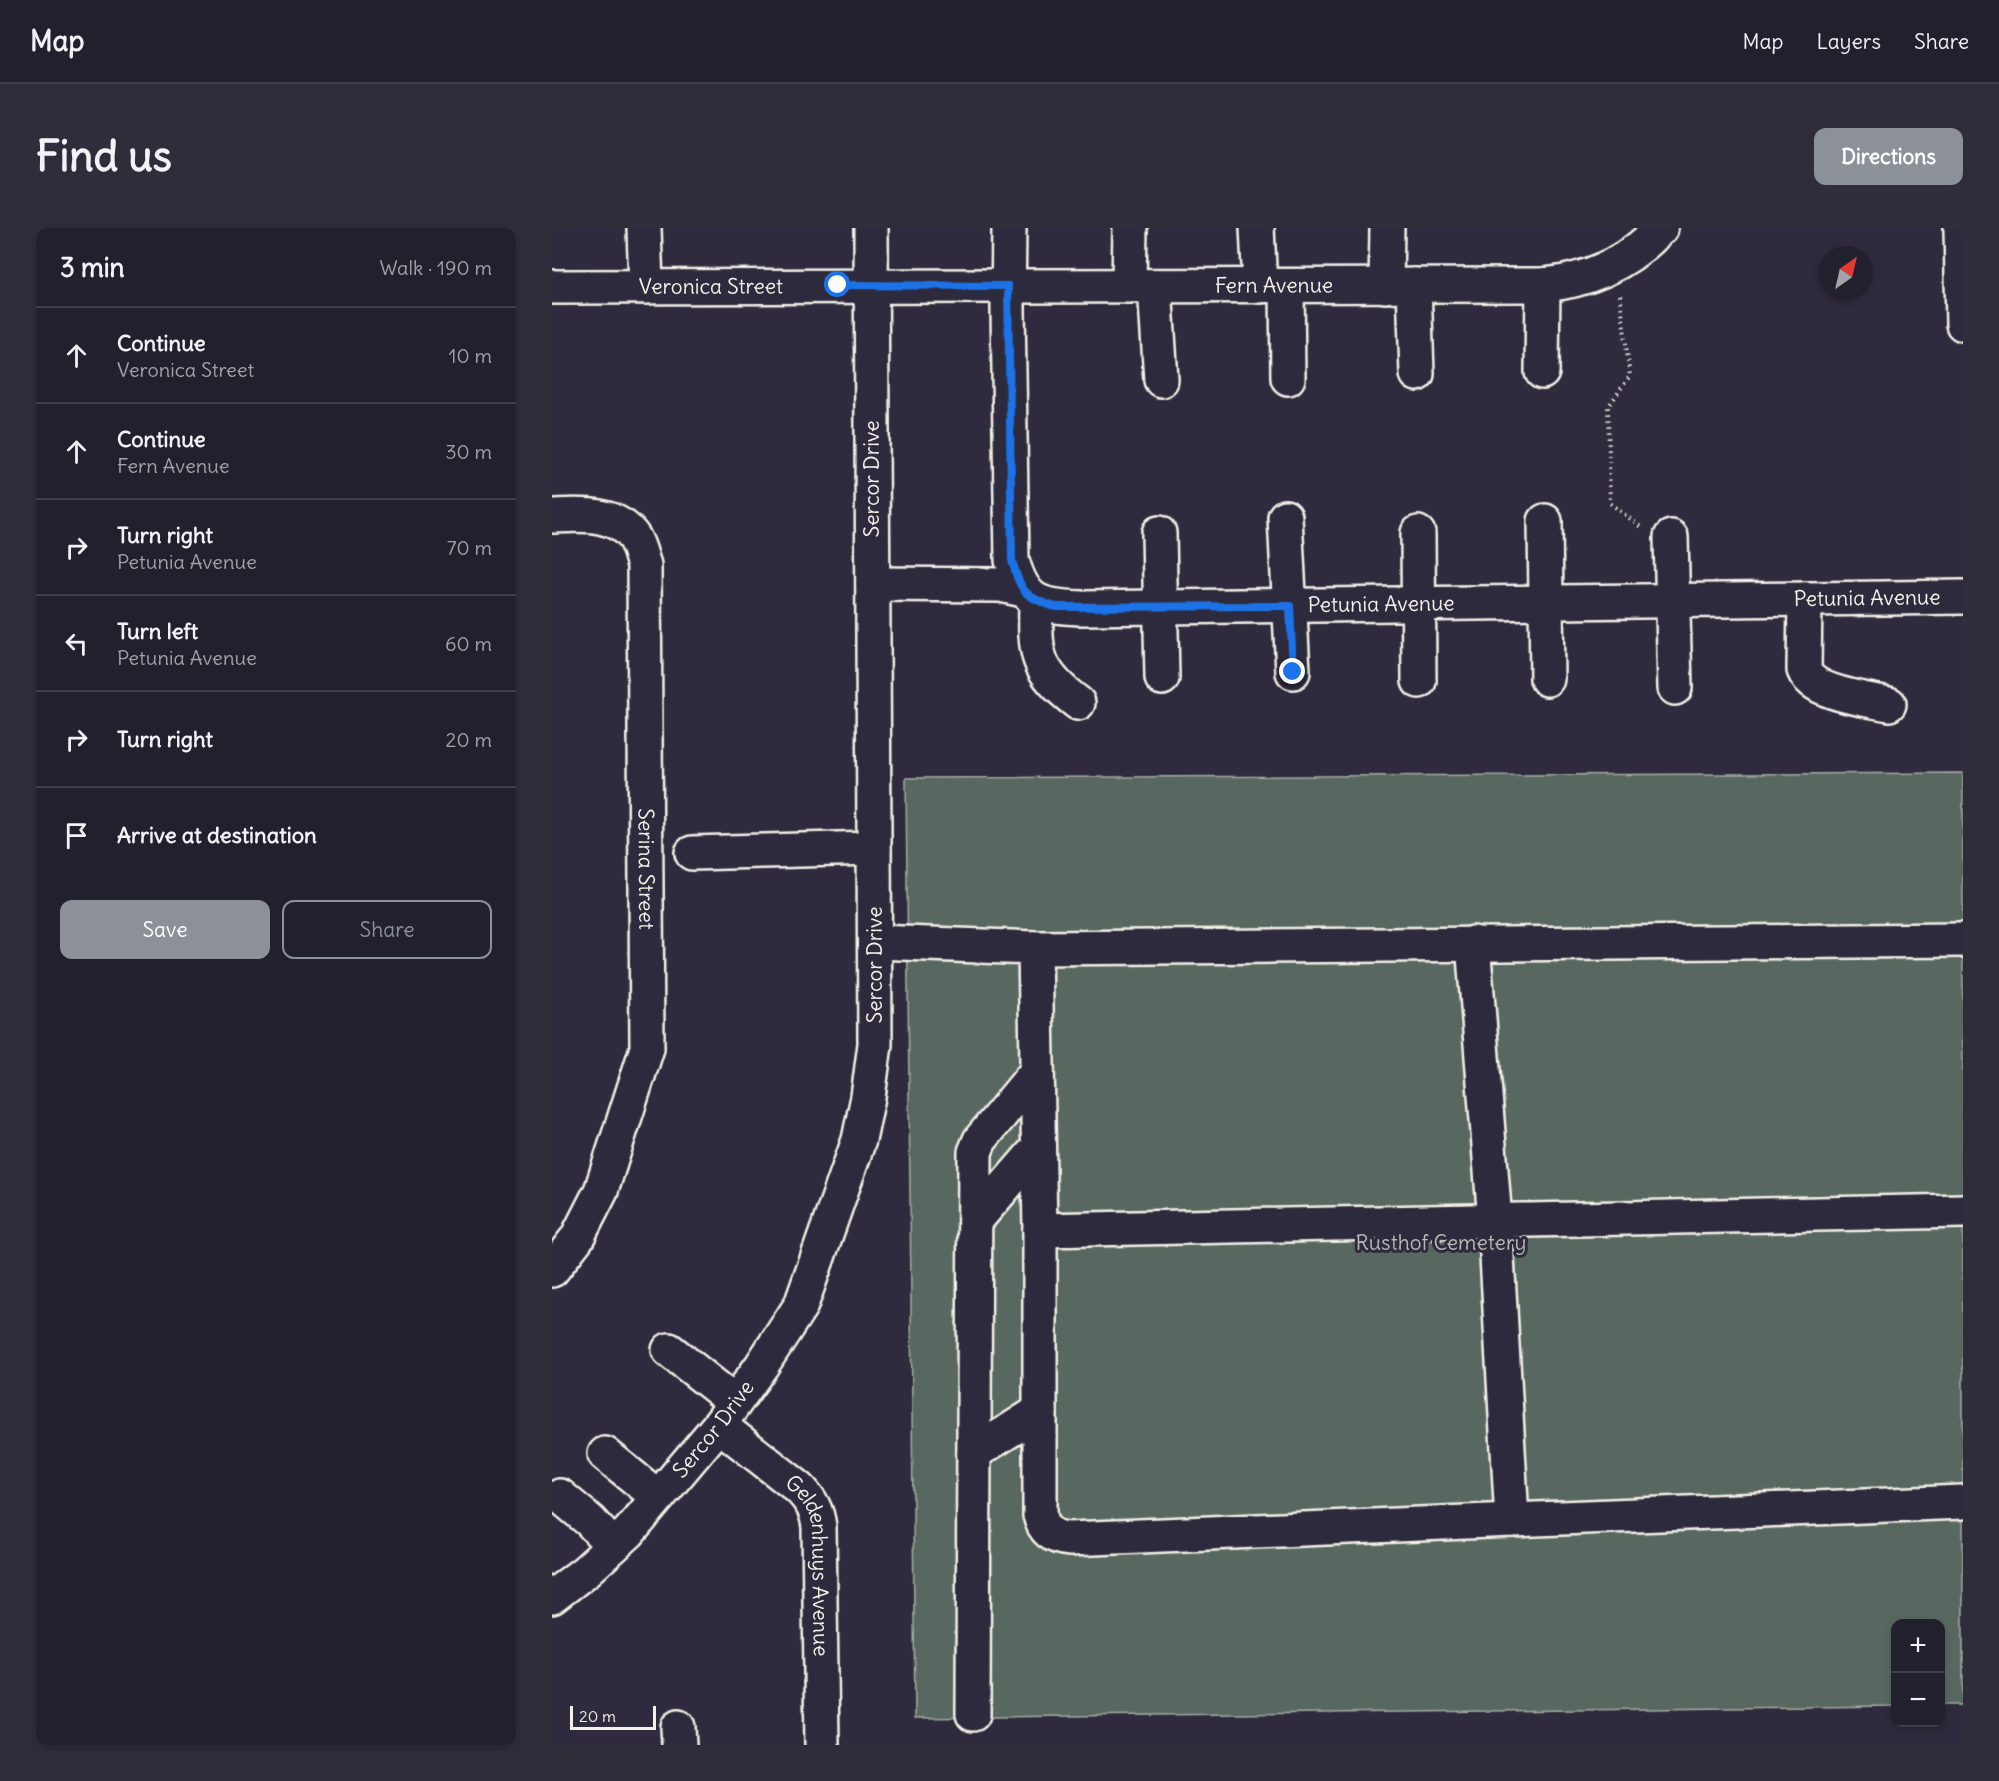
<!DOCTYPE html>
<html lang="en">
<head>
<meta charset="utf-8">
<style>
  :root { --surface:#23202e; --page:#2f2d3a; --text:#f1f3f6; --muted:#a3a3aa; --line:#403e4a; --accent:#8c9099 }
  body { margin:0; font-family:Delius,sans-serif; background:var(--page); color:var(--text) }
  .controls { position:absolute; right:18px; bottom:18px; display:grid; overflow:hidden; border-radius:12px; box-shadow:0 3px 9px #0003 }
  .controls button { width:54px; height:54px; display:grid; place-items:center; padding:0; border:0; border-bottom:2px solid var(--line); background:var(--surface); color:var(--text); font:30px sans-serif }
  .compass { position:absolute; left:1267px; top:18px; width:54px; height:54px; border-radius:50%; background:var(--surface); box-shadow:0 3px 9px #0003; rotate:34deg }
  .scale { position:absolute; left:18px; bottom:15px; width:86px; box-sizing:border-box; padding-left:6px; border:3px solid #f4f1e8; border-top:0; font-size:16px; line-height:21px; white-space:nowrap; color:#f4f1e8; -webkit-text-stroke:4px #2f2a3d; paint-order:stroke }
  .stop { position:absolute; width:18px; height:18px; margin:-14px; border:4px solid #1a73e8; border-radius:50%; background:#fff }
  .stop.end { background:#1a73e8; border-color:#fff; box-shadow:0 2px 6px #0008 }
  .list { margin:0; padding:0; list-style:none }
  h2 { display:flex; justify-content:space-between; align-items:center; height:78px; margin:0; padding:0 24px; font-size:26px }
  h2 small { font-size:20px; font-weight:400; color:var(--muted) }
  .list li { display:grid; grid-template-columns:39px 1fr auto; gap:18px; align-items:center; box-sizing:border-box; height:96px; padding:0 24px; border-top:2px solid var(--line) }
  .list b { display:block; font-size:22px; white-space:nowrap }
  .list p { margin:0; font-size:20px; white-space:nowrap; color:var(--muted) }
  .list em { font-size:20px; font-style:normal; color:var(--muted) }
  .actions { display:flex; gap:12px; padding:18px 24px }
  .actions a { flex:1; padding:14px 0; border:2px solid var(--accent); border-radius:12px; text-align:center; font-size:21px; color:var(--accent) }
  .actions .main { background:var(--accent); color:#fff }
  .icon { flex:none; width:33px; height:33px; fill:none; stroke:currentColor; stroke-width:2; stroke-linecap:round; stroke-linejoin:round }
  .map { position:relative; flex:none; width:1411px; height:1517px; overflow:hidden; border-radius:12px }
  header { display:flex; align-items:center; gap:36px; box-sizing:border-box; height:84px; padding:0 30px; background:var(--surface); border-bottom:2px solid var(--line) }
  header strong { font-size:28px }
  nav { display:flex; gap:33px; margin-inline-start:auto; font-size:21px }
  .intro { display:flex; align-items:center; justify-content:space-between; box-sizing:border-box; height:144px; padding:0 36px }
  h1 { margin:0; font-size:42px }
  .button { padding:15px 27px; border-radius:12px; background:var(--accent); color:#fff; font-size:21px; font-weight:700 }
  main { display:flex; gap:36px; padding:0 36px }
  aside { flex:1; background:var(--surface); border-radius:12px; box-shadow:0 3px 9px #0003 }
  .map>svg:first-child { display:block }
  .green { fill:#586860; stroke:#a6aca4; stroke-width:1.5 }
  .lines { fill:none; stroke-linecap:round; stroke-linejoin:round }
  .minor-casing { stroke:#f4f1e8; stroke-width:38 }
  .path { stroke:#f4f1e8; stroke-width:4; stroke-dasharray:1.5 4.5; stroke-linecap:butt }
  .minor { stroke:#2f2a3d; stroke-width:33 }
  .route { stroke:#1a73e8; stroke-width:8 }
  .labels { text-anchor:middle; stroke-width:6; stroke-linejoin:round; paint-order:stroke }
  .street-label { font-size:21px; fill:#f4f1e8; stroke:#2f2a3d }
  .park-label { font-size:21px; fill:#b6bab2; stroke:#2f2a3d }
</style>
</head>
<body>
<header>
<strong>Map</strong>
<nav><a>Map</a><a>Layers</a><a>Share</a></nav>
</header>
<div class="intro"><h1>Find us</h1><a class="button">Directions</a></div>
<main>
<aside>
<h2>3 min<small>Walk · 190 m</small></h2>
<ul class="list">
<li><svg class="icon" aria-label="ahead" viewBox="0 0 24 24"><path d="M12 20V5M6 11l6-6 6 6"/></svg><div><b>Continue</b><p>Veronica Street</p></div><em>10 m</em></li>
<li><svg class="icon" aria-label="ahead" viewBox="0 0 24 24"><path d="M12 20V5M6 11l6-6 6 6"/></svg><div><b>Continue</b><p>Fern Avenue</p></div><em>30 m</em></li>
<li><svg class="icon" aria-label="right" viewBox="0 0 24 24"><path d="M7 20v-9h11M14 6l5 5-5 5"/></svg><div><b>Turn right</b><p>Petunia Avenue</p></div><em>70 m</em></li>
<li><svg class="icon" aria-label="left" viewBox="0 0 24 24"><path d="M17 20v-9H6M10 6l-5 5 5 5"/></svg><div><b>Turn left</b><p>Petunia Avenue</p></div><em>60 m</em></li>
<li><svg class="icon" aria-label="right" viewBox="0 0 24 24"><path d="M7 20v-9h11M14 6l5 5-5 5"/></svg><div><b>Turn right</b></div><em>20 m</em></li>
<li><svg class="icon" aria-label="arrive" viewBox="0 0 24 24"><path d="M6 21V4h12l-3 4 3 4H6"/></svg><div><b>Arrive at destination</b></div></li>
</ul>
<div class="actions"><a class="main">Save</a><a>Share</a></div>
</aside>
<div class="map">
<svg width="1411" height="1517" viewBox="0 0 1411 1517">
  <rect width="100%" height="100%" fill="#2f2a3d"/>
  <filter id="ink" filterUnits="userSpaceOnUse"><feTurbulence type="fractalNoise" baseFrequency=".0167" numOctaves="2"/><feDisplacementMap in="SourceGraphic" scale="12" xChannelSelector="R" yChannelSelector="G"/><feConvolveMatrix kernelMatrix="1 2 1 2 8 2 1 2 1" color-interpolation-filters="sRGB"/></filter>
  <g filter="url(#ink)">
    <!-- green -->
    <polygon class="green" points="1411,545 1411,1477 1389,1477 1388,1396 1344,1396 1343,1478 363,1490 354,550"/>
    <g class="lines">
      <!-- minor casing -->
      <g class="minor-casing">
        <g id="minor">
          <polyline points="92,0 94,59"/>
          <path id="s1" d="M 457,0 L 456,80 L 460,332 C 472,375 487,378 529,380 L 1411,369"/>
          <polyline points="705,0 708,58"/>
          <polyline points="1409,0 1411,96"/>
          <polyline points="862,57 865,146"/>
          <polyline points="577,58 578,0"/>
          <polyline points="603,58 609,152"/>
          <polyline points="735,58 736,150"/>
          <polyline points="834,58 835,0"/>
          <path id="s2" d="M 0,59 L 991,57 C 1037,53 1077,34 1109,0"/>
          <polyline points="990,144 991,57"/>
          <path id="s3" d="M 0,288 C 28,287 64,283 82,310 C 87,318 89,329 92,337 L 95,820 L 49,963 L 25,1010 L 0,1042"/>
          <polyline points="733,289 741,444"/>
          <polyline points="993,293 995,451"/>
          <polyline points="607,305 610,450"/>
          <polyline points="866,305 867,453"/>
          <polyline points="1119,309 1123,460"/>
          <polyline points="321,356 448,357 471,362"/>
          <path d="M 1253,371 L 1252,442 C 1261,466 1314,471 1337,476"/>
          <path d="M 484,373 C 483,425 482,442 526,475"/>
          <polyline points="140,625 322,620"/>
          <polyline points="323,714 483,720 488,1002 1411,983"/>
          <polyline points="921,715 943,993 960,1292 1411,1274"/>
          <polyline points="483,720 1411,712"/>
          <polyline points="423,993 486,920"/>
          <path d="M 488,1002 L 488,1287 C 492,1304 501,1310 518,1311 L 960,1292"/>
          <polyline points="117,1122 183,1174"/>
          <path id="s4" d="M 167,1197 L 247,1260 C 259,1272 265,1282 267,1299 L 270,1517"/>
          <polyline points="422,1225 488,1183"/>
          <polyline points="53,1226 106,1269"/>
          <polyline points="8,1268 38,1293 61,1318"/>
          <path id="s5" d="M 0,1369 L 34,1343 L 77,1304 L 167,1197 L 210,1137 L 249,1077 L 307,912 L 316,869 L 323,816 L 319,0"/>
          <polyline points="421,1486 423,924 428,912 485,843"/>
          <polyline points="126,1499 127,1517"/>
        </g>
      </g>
      <!-- path -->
      <polyline class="path" points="1068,67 1078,148 1056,179 1058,275 1090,300"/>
      <!-- minor -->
      <use href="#minor" class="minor"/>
    </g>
  </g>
  <g class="lines" filter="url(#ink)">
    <!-- route -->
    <path class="route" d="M 286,57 L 456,58 L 460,332 C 468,363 473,370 504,379 L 738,378 L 741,444"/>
  </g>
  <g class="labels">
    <!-- street labels -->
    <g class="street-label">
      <text dy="7" stroke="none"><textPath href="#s2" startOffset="159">Veronica Street</textPath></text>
      <text dy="7" stroke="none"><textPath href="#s2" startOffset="722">Fern Avenue</textPath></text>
      <text transform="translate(320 251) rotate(-90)" y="7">Sercor Drive</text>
      <text dy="7" stroke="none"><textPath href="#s1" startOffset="1212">Petunia Avenue</textPath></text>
      <text dy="7" stroke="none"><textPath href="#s1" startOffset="726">Petunia Avenue</textPath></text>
      <text dy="7" stroke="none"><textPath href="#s3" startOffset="422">Serina Street</textPath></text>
      <text transform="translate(323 737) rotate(-90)" y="7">Sercor Drive</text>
      <text dy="7" stroke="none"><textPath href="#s5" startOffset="234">Sercor Drive</textPath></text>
      <text dy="7" stroke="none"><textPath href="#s4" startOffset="182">Geldenhuys Avenue</textPath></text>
    </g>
    <!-- park labels -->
    <g class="park-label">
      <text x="889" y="1022">Rusthof Cemetery</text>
    </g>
  </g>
</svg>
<div class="controls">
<button>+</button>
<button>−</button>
</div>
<svg class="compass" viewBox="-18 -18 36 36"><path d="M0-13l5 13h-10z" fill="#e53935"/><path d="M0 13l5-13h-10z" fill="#a3a3aa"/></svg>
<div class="scale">20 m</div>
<div class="stop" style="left:286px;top:57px"></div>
<div class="stop end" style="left:741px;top:444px"></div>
</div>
</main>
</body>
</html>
